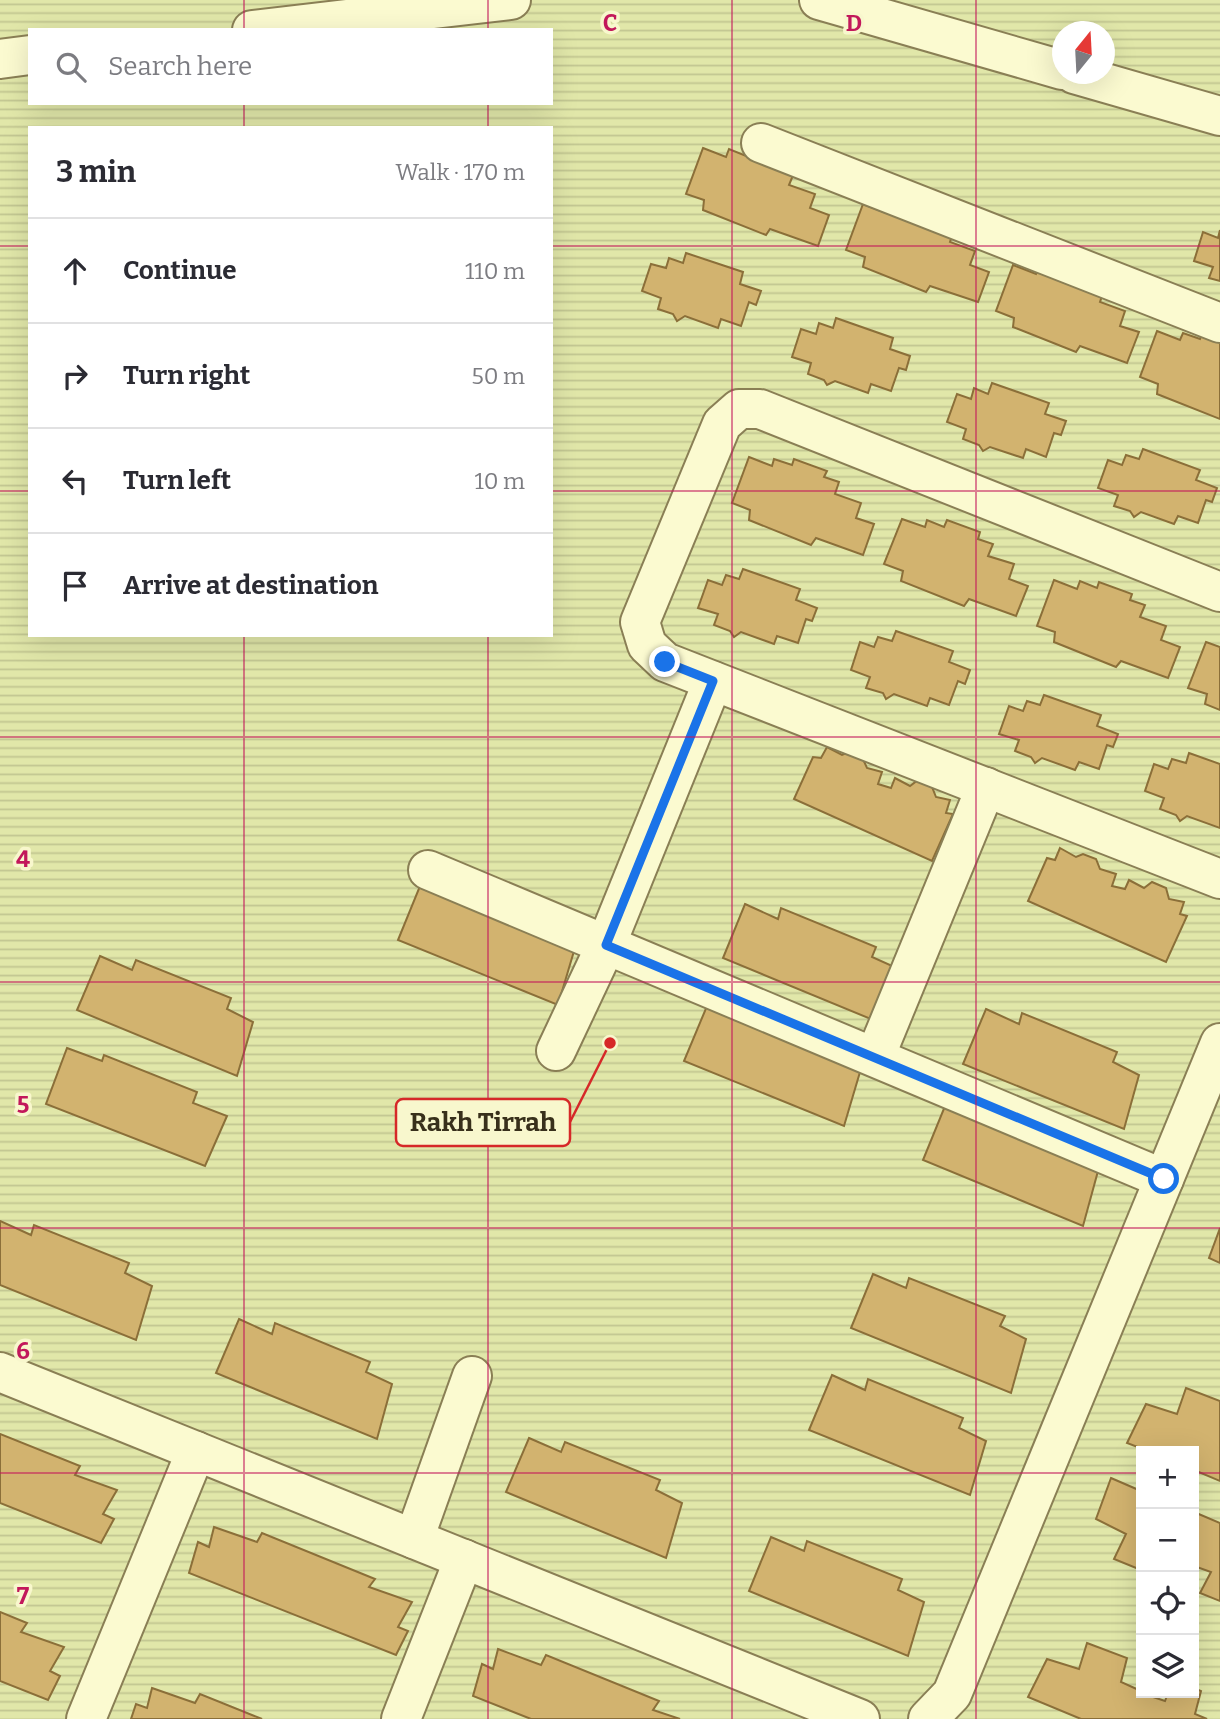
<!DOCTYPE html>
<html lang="en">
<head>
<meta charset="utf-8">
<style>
  :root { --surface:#fff; --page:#f2f2f3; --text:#2b2b33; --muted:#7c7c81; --line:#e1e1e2 }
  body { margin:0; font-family:Bitter,serif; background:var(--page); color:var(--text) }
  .controls { position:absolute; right:21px; bottom:21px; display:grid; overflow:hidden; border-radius:0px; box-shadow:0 7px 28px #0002 }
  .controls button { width:63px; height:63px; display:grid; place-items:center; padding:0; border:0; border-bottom:2px solid var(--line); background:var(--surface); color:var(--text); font:35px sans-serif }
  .compass { position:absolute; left:1052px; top:21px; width:63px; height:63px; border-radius:50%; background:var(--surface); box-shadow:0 7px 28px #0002; rotate:18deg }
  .stop { position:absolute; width:21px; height:21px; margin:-16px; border:5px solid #1a73e8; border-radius:50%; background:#fff }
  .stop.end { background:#1a73e8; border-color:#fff; box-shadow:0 2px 7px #0008 }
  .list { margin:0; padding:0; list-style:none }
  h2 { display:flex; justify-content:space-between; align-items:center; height:91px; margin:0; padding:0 28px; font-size:30px }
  h2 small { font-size:23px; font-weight:400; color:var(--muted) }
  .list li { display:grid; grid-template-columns:46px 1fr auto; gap:21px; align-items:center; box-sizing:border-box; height:105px; padding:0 28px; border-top:2px solid var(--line) }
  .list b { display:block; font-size:26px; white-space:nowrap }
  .list em { font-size:23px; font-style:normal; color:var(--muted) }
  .icon { flex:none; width:38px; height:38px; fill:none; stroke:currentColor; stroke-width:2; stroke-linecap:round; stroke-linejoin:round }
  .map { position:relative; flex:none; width:1220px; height:1719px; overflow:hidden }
  .search { position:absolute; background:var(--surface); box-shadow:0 7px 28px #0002; left:28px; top:28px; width:525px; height:77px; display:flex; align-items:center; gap:18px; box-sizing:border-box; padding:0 24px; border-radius:0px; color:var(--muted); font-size:26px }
  .panel { position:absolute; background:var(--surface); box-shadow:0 7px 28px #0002; left:28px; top:126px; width:525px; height:511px; border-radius:0px }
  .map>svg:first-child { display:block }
  .farmland { fill:url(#farmland-rules); fill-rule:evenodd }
  .building { fill:#d2b36f; stroke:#8b6f39; stroke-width:2 }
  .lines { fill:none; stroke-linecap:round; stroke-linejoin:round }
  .minor-casing { stroke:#8a7f55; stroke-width:42 }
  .minor { stroke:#fbfad0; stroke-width:38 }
  .route { stroke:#1a73e8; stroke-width:9 }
  .grid { fill:none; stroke:#c2185b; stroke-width:2; stroke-opacity:0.55 }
  .grid-label { font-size:23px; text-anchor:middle; font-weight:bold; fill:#c2185b; stroke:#f8f7cd; stroke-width:7; stroke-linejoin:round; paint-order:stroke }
  .leader { fill:none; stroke:#d62828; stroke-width:2.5 }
  .callout-dot { fill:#d62828; stroke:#f8f7cd; stroke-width:2.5 }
  .callout { fill:#f8f7cd; stroke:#d62828; stroke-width:2.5 }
  .callout-label { font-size:26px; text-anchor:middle; font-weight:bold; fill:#38301b }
</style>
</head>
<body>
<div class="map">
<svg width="1220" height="1719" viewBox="0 0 1220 1719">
  <defs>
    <pattern id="farmland-rules" width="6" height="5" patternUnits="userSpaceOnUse" patternTransform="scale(1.75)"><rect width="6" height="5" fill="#e1e7a9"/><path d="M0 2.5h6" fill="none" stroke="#c2c691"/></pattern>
  </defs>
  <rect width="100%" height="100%" fill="#f1efbc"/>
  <!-- farmland -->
  <path class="farmland" d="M 0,0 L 1220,0 L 1220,1719 L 0,1719 ZM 30,30 L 551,30 L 551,103 L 30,103 ZM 1062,32 L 1104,32 L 1104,74 L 1062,74 ZM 30,128 L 551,128 L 551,635 L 30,635 ZM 1141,1451 L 1194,1451 L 1194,1693 L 1141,1693 Z"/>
  <!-- building -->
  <g class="building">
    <polygon points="703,148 726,157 729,149 746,156 748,150 794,173 789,185 815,194 810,208 829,215 818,246 770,229 766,235 703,210 704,200 686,194"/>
    <polygon points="863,204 886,213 889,206 954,230 950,242 975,251 970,265 989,272 978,302 930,286 926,292 863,267 865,257 846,250"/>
    <polygon points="1220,230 1220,281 1209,278 1213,267 1194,261 1203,232 1218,238"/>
    <polygon points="686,253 743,272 740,284 761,291 756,305 749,302 741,326 721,319 718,328 685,316 677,321 673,314 658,309 661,298 642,291 651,264 666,268 669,258 683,263"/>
    <polygon points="1013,265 1036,274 1039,267 1104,290 1100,302 1125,311 1120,326 1139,332 1127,363 1080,346 1076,352 1013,327 1014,318 996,311"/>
    <polygon points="836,318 893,338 890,349 910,356 906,370 899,368 891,391 871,384 868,393 835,381 827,385 824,380 808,374 811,363 792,357 801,329 816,334 819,323 833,328"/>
    <polygon points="1157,331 1180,340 1183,333 1200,339 1202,333 1220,340 1220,419 1157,394 1158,384 1140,377"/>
    <polygon points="992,383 1049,403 1045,414 1066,421 1061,435 1054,433 1046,457 1026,449 1023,458 990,447 983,451 979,445 963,439 966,429 947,422 957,394 971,399 974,388 988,394"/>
    <polygon points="1143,449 1200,470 1196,480 1217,488 1212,502 1206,500 1198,523 1178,516 1174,524 1141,512 1134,517 1130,511 1114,506 1118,495 1098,488 1108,460 1122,465 1126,455 1139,459"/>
    <polygon points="749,457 772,466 774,459 792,465 794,459 827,471 824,477 839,482 835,494 861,503 856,518 874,524 863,555 816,538 811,545 749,520 750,510 732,503"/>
    <polygon points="902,519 925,527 927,520 944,527 947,520 980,532 978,539 993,544 988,556 1014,564 1009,579 1028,586 1016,616 969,599 964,606 901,581 903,571 884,564"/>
    <polygon points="743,569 800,589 796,600 817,608 812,621 806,619 798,643 777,636 774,644 741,632 734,637 730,631 714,625 718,614 698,608 708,580 722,585 726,575 739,579"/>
    <polygon points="1054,580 1077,589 1080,581 1097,588 1099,582 1132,594 1130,600 1145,605 1140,617 1166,626 1161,640 1180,647 1168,678 1121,661 1116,667 1054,642 1055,632 1037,626"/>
    <polygon points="896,631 953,651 949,662 970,670 965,684 958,681 949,705 930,698 927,706 894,694 886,699 883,693 866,688 870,677 851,670 860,642 874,647 878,637 892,641"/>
    <polygon points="1206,642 1220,647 1220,710 1205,704 1207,694 1188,688"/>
    <polygon points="1044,695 1101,715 1097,726 1118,734 1113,747 1107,745 1099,769 1079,762 1075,770 1042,758 1035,763 1031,757 1015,751 1019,740 999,734 1009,706 1023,711 1027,701 1040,705"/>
    <polygon points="827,747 842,755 849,752 862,757 867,768 882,772 878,784 891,788 895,778 910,786 918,780 932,787 936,797 950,800 946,813 953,814 932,861 794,799 813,757 821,758"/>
    <polygon points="1189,753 1220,764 1220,828 1187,816 1180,821 1176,815 1160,809 1164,798 1145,791 1154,764 1168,769 1172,759 1186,763"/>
    <polygon points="1060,848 1076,857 1083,854 1096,859 1100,869 1116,874 1112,886 1125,889 1129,880 1144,888 1152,882 1166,888 1169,899 1184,902 1180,914 1187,916 1166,962 1028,901 1047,858 1055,860"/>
    <polygon points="420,886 574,951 558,1005 398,940"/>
    <polygon points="745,904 778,919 781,908 876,947 872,957 899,969 883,1024 723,958"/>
    <polygon points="100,956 132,970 136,960 231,998 227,1009 253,1022 237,1076 77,1010"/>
    <polygon points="707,1006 860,1072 844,1126 684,1061"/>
    <polygon points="986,1009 1019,1024 1022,1013 1117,1052 1113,1062 1139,1075 1124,1129 963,1064"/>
    <polygon points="67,1048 102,1061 104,1055 197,1092 193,1103 227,1116 205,1166 46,1104"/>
    <polygon points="945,1106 1098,1171 1083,1226 923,1160"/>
    <polygon points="0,1221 31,1235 34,1225 129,1263 125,1273 152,1286 136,1340 0,1285"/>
    <polygon points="1220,1228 1220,1263 1209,1258"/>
    <polygon points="873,1274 906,1288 909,1278 1005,1316 1000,1326 1026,1339 1011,1393 851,1328"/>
    <polygon points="239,1319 272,1334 275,1323 370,1362 366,1372 392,1384 377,1439 216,1373"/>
    <polygon points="832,1375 865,1390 868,1379 963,1418 959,1428 986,1441 970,1495 809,1430"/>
    <polygon points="1186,1388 1220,1401 1220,1481 1194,1470 1194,1451 1148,1451 1127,1443 1146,1404 1177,1414"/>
    <polygon points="0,1434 80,1466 75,1475 117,1490 103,1514 114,1519 101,1543 0,1503"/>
    <polygon points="529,1438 561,1452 565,1442 660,1480 656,1490 682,1503 666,1558 506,1492"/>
    <polygon points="1111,1478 1141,1491 1141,1570 1114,1559 1126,1534 1096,1519"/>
    <polygon points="1194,1512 1220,1523 1220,1601 1200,1593 1211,1572 1194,1566"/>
    <polygon points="214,1527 257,1542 262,1533 375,1579 369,1587 412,1602 398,1627 408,1631 396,1655 189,1573 198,1542 209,1547"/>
    <polygon points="771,1537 804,1551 807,1541 902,1579 898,1590 924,1602 908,1656 749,1591"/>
    <polygon points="0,1612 27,1623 21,1632 64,1647 50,1671 60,1676 48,1700 0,1681"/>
    <polygon points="1087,1643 1127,1658 1121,1682 1141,1691 1141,1693 1165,1701 1168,1693 1194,1693 1194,1688 1201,1691 1195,1714 1207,1719 1081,1719 1028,1697 1047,1659 1079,1669"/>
    <polygon points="498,1649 541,1665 546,1655 659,1701 653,1710 680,1719 531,1719 473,1696 482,1664 493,1669"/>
    <polygon points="152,1688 195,1703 200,1694 262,1719 131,1719 136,1704 147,1708"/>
  </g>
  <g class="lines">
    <!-- minor casing -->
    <g class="minor-casing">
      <g id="minor">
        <polyline points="819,0 1062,70"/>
        <polyline points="252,30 511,0"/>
        <polyline points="0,59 30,55"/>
        <polyline points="1074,74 1220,116"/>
        <polyline points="761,143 1220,323"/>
        <polyline points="1220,592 760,409 739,409 722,424 640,622 647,645 665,662 1220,879"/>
        <polyline points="428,870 1164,1179"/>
        <polyline points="556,1051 606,945 713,681"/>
        <polyline points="875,1057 986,787"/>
        <polyline points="0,1372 860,1719"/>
        <polyline points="414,1539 472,1376"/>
        <polyline points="86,1719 196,1451"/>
        <polyline points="401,1719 464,1559"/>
        <polyline points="928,1719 952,1694 1220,1043"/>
      </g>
    </g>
    <!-- minor -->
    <use href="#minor" class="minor"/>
  </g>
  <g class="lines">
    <!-- route -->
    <polyline class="route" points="665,662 713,681 606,945 1164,1179"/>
  </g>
  <!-- grid -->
  <path class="grid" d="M 244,0 L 244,30M 488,0 L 488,30M 732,0 L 732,1719M 976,0 L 976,1719M 244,103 L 244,128M 488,103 L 488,128M 0,246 L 30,246M 551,246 L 1220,246M 0,491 L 30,491M 551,491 L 1220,491M 244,635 L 244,1719M 488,635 L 488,1719M 0,737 L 1220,737M 0,982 L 1220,982M 0,1228 L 1220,1228M 0,1473 L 1141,1473M 1194,1473 L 1220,1473"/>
  <g class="grid-label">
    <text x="610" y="31">C</text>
    <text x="854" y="31">D</text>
    <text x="23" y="867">4</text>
    <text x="23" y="1113">5</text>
    <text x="23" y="1359">6</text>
    <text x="23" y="1604">7</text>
  </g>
  <!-- callouts -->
  <path class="leader" d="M610 1043L570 1122"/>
  <circle class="callout-dot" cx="610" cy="1043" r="7"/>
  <rect class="callout" x="396" y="1099" width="174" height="47" rx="7"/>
  <g class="callout-label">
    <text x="483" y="1131">Rakh Tirrah</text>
  </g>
</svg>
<div class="controls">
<button>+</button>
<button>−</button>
<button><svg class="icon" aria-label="locate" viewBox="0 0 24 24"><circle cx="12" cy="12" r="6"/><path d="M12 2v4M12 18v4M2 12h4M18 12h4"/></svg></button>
<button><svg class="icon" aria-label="layers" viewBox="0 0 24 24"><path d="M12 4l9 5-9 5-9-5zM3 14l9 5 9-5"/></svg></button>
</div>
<svg class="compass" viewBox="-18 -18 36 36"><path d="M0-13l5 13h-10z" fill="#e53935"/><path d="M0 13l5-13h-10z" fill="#7c7c81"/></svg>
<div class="stop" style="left:1164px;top:1179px"></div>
<div class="stop end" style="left:665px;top:662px"></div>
<div class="search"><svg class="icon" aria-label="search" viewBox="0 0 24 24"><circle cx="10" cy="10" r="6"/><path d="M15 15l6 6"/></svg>Search here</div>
<section class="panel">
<h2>3 min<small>Walk · 170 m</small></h2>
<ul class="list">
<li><svg class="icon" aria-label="ahead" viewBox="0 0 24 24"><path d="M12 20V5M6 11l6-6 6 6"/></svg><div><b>Continue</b></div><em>110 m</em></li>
<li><svg class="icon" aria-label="right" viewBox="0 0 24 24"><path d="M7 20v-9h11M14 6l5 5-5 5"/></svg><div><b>Turn right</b></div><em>50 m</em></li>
<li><svg class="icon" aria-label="left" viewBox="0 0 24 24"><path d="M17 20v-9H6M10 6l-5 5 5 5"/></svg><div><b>Turn left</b></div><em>10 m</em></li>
<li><svg class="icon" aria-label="arrive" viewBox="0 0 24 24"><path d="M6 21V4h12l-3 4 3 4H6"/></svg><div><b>Arrive at destination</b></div></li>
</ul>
</section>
</div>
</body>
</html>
